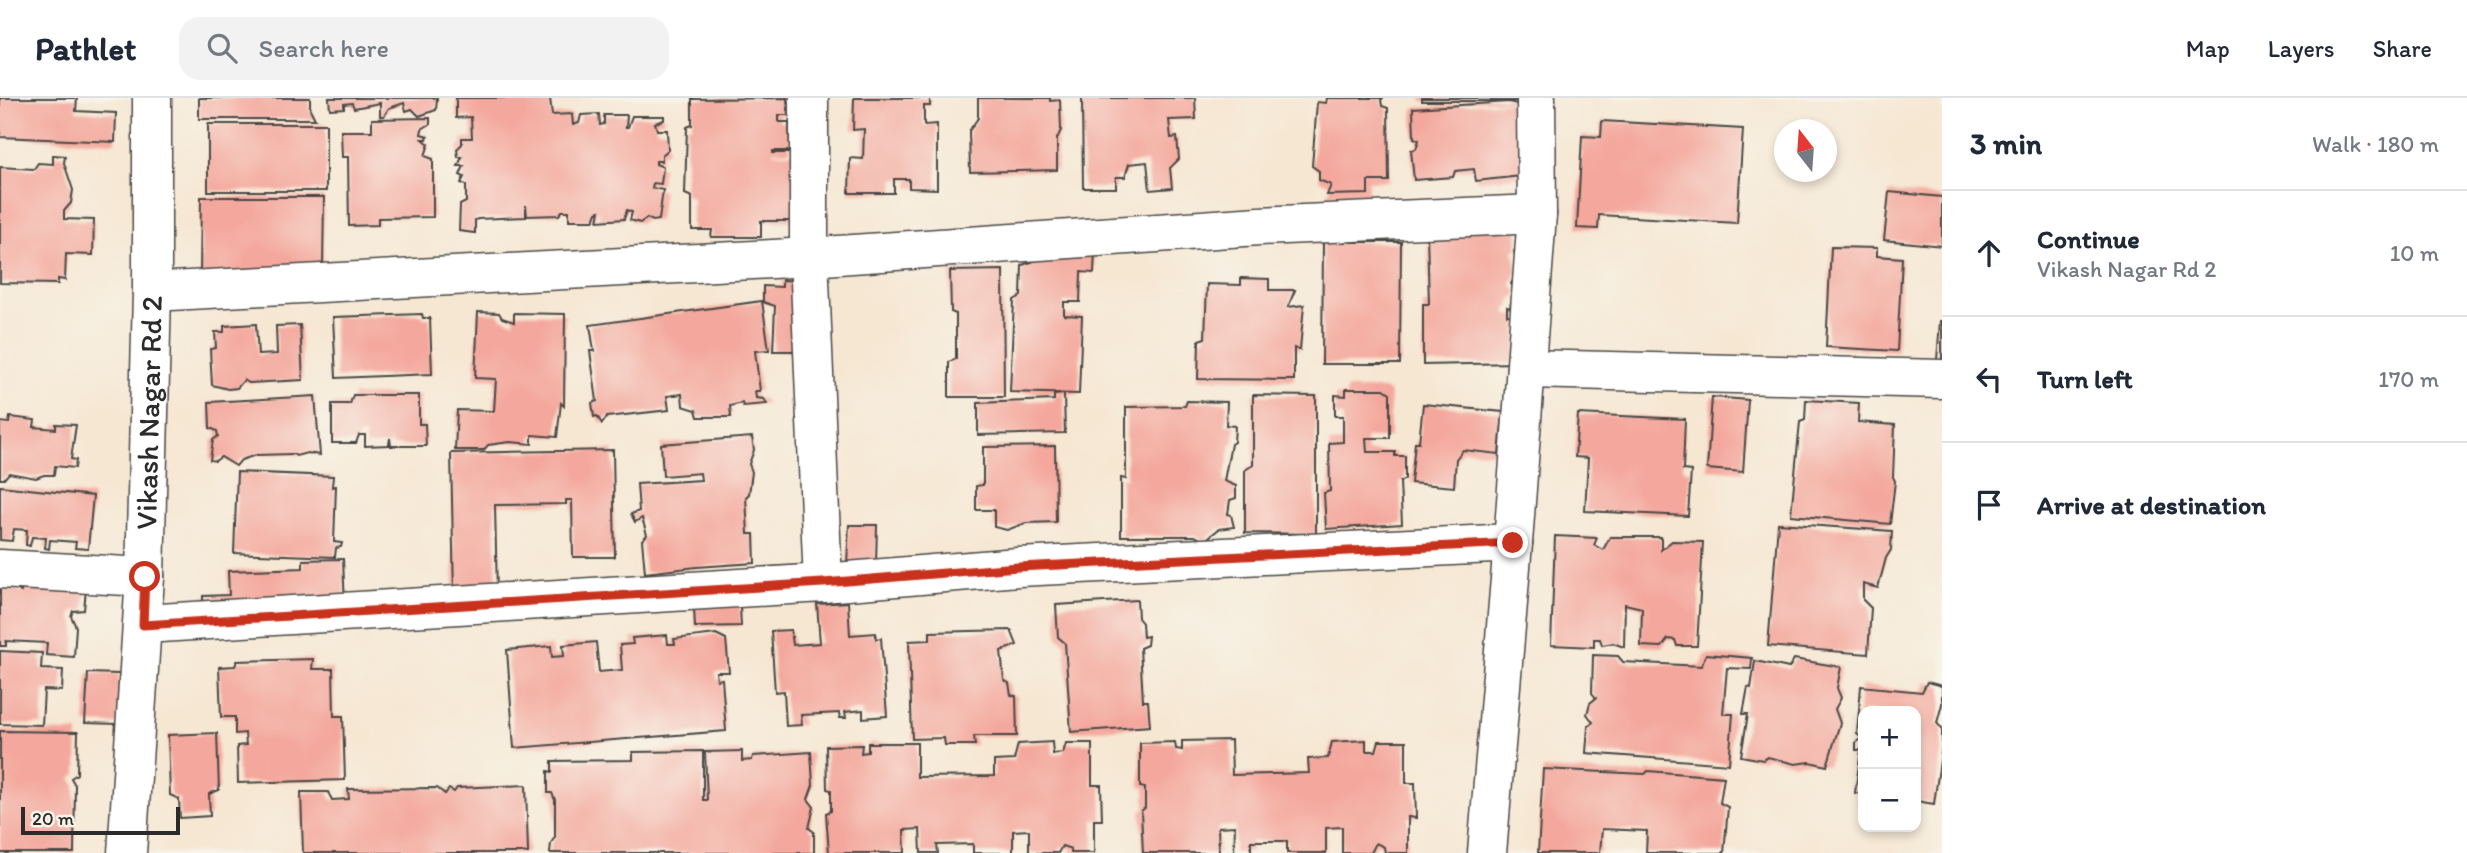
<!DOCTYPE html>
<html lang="en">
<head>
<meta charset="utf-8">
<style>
  :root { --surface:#fff; --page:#f2f2f3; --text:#1f2937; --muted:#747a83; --line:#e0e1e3 }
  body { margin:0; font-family:Itim,sans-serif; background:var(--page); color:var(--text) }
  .controls { position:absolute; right:21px; bottom:21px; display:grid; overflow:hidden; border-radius:14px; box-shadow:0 4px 10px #0003 }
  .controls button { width:63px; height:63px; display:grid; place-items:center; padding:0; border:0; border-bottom:2px solid var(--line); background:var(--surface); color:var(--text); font:35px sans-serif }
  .compass { position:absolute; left:1774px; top:21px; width:63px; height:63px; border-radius:50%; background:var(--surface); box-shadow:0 4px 10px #0003; rotate:343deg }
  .scale { position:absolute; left:21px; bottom:18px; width:159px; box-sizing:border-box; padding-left:7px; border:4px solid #2b2b2b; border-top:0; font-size:19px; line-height:24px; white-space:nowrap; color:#2b2b2b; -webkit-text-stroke:5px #f7f3e8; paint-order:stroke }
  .stop { position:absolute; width:21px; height:21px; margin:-16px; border:5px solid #c8321e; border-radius:50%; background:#fff }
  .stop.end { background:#c8321e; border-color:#fff; box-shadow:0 2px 7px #0008 }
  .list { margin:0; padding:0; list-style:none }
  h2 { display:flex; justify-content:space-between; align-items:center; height:91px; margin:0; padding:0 28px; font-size:30px }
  h2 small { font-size:23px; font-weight:400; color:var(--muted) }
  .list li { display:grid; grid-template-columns:46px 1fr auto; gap:21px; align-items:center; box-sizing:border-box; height:126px; padding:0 28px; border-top:2px solid var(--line) }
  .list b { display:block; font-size:26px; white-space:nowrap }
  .list p { margin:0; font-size:23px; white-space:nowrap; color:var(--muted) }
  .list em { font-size:23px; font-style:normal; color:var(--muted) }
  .icon { flex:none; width:38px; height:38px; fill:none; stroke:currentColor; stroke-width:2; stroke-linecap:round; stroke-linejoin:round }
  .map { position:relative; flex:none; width:1942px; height:755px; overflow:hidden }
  header { display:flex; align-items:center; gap:42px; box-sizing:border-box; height:98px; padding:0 35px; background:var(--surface); border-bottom:2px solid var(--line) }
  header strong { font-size:33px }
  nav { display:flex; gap:38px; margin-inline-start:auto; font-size:24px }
  .search { width:490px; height:63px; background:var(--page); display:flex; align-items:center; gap:18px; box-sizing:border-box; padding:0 24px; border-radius:21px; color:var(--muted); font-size:26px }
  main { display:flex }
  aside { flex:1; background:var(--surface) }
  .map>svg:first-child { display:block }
  .building { fill:#f4a79c }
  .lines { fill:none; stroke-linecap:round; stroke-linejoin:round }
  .minor-casing { stroke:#494744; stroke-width:41 }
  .minor { stroke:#fff; stroke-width:38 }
  .route { stroke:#c8321e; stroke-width:9 }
  .labels { text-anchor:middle; stroke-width:5; stroke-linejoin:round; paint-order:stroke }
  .street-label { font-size:30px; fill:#2b2b2b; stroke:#f7f3e8 }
</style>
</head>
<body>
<header>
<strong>Pathlet</strong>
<div class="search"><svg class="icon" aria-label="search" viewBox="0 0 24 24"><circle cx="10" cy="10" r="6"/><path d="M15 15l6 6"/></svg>Search here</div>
<nav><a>Map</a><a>Layers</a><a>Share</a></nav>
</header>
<main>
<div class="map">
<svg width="1942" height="755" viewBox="0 0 1942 755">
  <rect width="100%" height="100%" fill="#f7f3e8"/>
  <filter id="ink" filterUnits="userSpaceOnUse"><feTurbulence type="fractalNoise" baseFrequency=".0143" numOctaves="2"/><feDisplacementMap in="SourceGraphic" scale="14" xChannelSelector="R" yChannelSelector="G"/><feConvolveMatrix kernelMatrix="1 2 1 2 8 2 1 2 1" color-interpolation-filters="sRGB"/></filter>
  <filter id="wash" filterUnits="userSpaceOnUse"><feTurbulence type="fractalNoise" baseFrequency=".00686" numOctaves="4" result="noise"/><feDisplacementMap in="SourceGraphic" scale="28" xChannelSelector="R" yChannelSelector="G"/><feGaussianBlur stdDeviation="1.57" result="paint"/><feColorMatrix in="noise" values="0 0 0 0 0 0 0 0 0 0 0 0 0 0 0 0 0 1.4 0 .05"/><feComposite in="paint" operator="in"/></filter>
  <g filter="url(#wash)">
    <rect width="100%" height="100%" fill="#f6e7d3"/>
    <g id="blocks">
      <!-- building -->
      <g class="building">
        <polygon points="0,0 77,0 76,13 116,15 115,44 0,39"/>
        <polygon points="199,0 310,0 310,11 315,21 199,21"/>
        <polygon points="329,0 437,0 436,12 419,18 412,11 406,13 404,5 389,10 384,18 380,18 380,5 354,10 352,5 344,6 344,10 330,11"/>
        <polygon points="456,0 550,0 552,17 572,16 573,27 579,25 581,17 599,16 600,27 604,26 604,17 627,17 626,29 628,29 632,18 664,18 664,22 655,25 657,32 667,32 668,52 662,57 662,63 656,63 656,66 663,69 661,86 653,85 652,90 663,92 659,122 653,123 647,120 640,125 630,122 632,114 627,112 624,121 598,123 600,113 597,114 594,122 569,122 569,113 562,113 559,117 527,118 526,107 526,119 478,121 475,122 475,135 459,133 460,107 466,104 466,87 461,85 464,79 460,77 464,68 458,68 462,59 458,59 457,51 462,46 462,40 472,40 471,19 456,20"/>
        <polygon points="787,0 788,17 779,17 779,24 789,24 790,53 773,53 773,55 795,55 795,123 761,123 761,139 711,139 712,132 692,132 692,99 685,96 687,29 692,27 692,1"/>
        <polygon points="854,0 930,0 930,8 924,8 924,27 937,26 937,91 909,90 909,81 894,81 894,95 849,95 850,60 863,61 864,31 853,32"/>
        <polygon points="978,0 1050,0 1050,3 1060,2 1061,32 1057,41 1057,72 970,74 969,33 978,20"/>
        <polygon points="1082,0 1195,0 1196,21 1169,22 1171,40 1177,39 1179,61 1170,70 1172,90 1150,92 1147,64 1129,66 1125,79 1116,79 1116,90 1083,90"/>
        <polygon points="1327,0 1383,0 1381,2 1382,8 1388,10 1389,83 1368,83 1368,96 1327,97 1331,87 1319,82 1319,73 1312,68 1317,4 1326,5"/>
        <rect x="1422" y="0" width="107" height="3"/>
        <polygon points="1509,4 1528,9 1530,77 1476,83 1474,71 1455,73 1453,79 1414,82 1411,52 1416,51 1419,42 1414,40 1413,10"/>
        <polygon points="430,20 430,26 422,31 421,36 428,38 427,41 423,41 429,46 425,58 433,61 433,119 378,120 378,127 349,128 348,59 342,59 341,33 372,33 372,21"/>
        <polygon points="1602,23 1743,31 1737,125 1599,117 1598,131 1577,130 1582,38 1601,39"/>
        <rect x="208" y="26" width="118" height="67"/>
        <polygon points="53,57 65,58 64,65 73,92 71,105 64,113 64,121 94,122 93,157 66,156 65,182 58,181 58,186 0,185 0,69 34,71 38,65 53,66"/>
        <polygon points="1889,94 1942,99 1942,148 1884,142"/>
        <polygon points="201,99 324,99 323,171 200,179"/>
        <polygon points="1517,128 1518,150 1514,153 1518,173 1511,186 1518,195 1511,204 1510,210 1507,209 1507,217 1518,218 1516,265 1423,267 1423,206 1429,206 1427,135"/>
        <polygon points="1323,144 1401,144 1400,266 1322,266"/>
        <polygon points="1831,149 1877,150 1877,158 1902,160 1897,253 1826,249"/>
        <polygon points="1095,150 1094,175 1081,174 1080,204 1064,204 1064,217 1082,218 1079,296 1010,294 1014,202 1021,198 1022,167 1050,158"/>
        <polygon points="1003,172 1004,299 949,299 949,264 956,261 956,216 951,214 950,173"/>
        <polygon points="1241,180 1269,181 1269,192 1295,192 1288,209 1304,207 1300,252 1294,250 1294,282 1198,281 1199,242 1205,240 1207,186 1241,187"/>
        <polygon points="782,182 805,183 802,253 773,253 775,208 763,204 763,188 782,189"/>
        <polygon points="762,203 769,252 755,253 760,293 755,293 756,300 764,301 767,306 743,308 742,305 730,308 731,319 698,319 696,312 683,308 682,296 667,298 669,312 607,319 602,326 597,318 594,319 592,305 597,303 590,253 594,253 590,227"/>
        <polygon points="478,214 499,215 502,220 514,224 514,215 565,216 564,308 561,305 557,339 532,337 532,346 510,344 488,347 484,352 455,352 457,312 494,313 496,281 475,280"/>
        <polygon points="422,216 423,220 430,220 432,276 336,280 333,219"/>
        <polygon points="1940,223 1942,223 1942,263 1937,262"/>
        <polygon points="256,226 258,257 277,256 276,228 300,227 303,282 249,285 244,282 237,290 228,291 212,287 210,251 216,250 215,234 224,234 224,228"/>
        <polygon points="1346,291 1384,291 1390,295 1390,340 1366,340 1367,354 1395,354 1395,358 1405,358 1405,381 1400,384 1402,426 1326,431 1324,395 1330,393 1329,345 1343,344 1343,318 1335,318 1335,297 1346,298"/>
        <polygon points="1064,296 1065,335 978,337 978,305 1054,302 1054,297"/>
        <polygon points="353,297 419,297 419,326 425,326 426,348 391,348 390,340 389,347 365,348 365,337 359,337 356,345 332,345 332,306 350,306"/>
        <polygon points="1253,297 1316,298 1316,436 1245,435 1245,372 1253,367"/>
        <polygon points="315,298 320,357 307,355 296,358 293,356 256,357 241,362 236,368 221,359 215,363 210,362 213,342 218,338 217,333 210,330 209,304"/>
        <polygon points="1712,299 1748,302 1743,374 1707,371"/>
        <polygon points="1806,302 1859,305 1858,324 1895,327 1893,379 1895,383 1890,426 1791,417 1800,324 1805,322"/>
        <polygon points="1187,303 1227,304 1226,327 1235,328 1234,344 1231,346 1224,383 1236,388 1236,400 1230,402 1228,416 1231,417 1234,429 1219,431 1204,443 1195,438 1121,438 1121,380 1126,381 1126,309 1185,308"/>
        <polygon points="1423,306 1503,314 1499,356 1463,352 1456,361 1454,389 1411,385 1415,344 1419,344"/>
        <polygon points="1578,316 1685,321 1683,372 1691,373 1688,418 1585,413 1588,360 1575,359"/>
        <polygon points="10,319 35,322 34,329 56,331 56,326 76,327 71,361 76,362 75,370 55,368 54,377 44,377 36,380 9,375 4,381 0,381 0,324 9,325"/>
        <polygon points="752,339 754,352 749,366 752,374 749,396 746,399 748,436 754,436 755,465 697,469 645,475 642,442 647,437 642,420 635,424 631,416 639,413 637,386 701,382 700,375 663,378 661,346"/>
        <polygon points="1055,348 1056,424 1026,425 1007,432 994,429 994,412 976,412 976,388 983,387 983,349"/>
        <polygon points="613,352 615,459 573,459 572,402 566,402 566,406 495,407 497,496 454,497 451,355"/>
        <polygon points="237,374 333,378 332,389 336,388 334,444 342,445 341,449 336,450 335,459 234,455"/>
        <polygon points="0,388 93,398 88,451 75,450 76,444 50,442 49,451 45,450 46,440 32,439 30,448 26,447 27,432 14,431 12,443 0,442"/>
        <polygon points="1778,425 1892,433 1891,452 1886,460 1878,490 1863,486 1863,502 1871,510 1868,556 1768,548"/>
        <polygon points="849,427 877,427 876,466 847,466"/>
        <polygon points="1555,438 1597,440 1594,447 1603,452 1610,439 1661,439 1661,452 1672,443 1703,444 1697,548 1677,548 1675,542 1668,541 1662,549 1641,548 1642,510 1625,506 1624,549 1613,545 1602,547 1600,541 1594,541 1594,549 1551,547"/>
        <polygon points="343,461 345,509 203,506 203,498 229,497 228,473 303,470 303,462"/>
        <polygon points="23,482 86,491 84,512 73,513 71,518 76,529 74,559 46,557 47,545 6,543 6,548 0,548 0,488 11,488 21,494"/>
        <polygon points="1137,502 1138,520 1142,525 1143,539 1148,538 1147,547 1140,550 1143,603 1148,603 1150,628 1071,634 1065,545 1058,539 1056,507"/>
        <polygon points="848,504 850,537 876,535 876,541 881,540 887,618 863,620 863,612 845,614 846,620 840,620 839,615 801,617 802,627 786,628 784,593 775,594 771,533 791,532 793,547 820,545 817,506"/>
        <polygon points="740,508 741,528 695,529 694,510"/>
        <polygon points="1011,532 1017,547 1001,553 1004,582 1009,585 1011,597 1016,598 1017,638 974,638 975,647 945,647 944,640 912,641 909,543 930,542 930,534"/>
        <polygon points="716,536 726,541 729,574 716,574 717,582 722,581 726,633 514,650 507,552 551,548 552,559 564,558 563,547 596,544 599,574 622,572 620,547 633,546 632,540 667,537 668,546 675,546 674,541"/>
        <polygon points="0,553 42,555 41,571 63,572 62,593 44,592 42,627 0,626"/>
        <polygon points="1706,556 1752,560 1751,571 1727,570 1723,616 1733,616 1729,666 1586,655 1588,628 1593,624 1587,616 1590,605 1596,600 1592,595 1593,557 1618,558 1623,564 1701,568"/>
        <polygon points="313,561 312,571 333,571 334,618 343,618 345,682 238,685 237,648 246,647 245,635 235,636 235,619 221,619 219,569 235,568 237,563"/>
        <polygon points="1794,561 1841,569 1837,590 1841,600 1835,611 1840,625 1827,668 1810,664 1795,666 1768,659 1763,662 1741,658 1748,616 1743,616 1748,589 1751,590 1755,563 1789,570"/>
        <polygon points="88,575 119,576 118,626 85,625"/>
        <polygon points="1927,584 1942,588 1942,606 1937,625 1942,631 1942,648 1934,706 1916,703 1916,613 1863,613 1863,696 1855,695 1861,652 1856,652 1856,644 1862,640 1857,636 1861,588 1922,594"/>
        <polygon points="0,633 78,634 77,676 71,680 75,687 74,755 0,755"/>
        <polygon points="217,635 219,692 209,696 210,718 180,720 179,701 170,697 168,637"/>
        <polygon points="1231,642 1232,677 1309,675 1308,661 1328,660 1332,644 1366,642 1366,653 1376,653 1379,643 1406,643 1406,685 1415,685 1416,720 1408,719 1408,755 1385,755 1384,749 1376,745 1371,755 1342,755 1342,729 1326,730 1326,755 1287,755 1287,743 1251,743 1251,754 1234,755 1235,728 1218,729 1219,755 1143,755 1141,713 1145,710 1145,690 1140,689 1140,645 1175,644 1176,651 1182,652 1182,643"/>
        <polygon points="1052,644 1053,656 1063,655 1066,645 1092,645 1092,687 1101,687 1102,722 1094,722 1094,755 1071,755 1071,751 1062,748 1058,755 1029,755 1029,732 1013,733 1013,755 973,755 973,746 937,747 938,755 921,755 920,731 904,732 905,755 829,755 826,715 831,713 831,692 827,691 826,648 862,647 861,655 868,654 868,645 917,645 917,679 994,678 994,663 1014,662 1018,646"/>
        <polygon points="703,653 703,702 707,702 705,654 742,653 742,663 752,662 753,658 811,654 813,687 808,701 814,709 809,730 814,734 814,755 550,755 551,745 555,739 555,702 552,695 548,695 548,673 552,674 552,663 633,662 633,654"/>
        <polygon points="1543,671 1645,676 1648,673 1724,679 1720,705 1728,709 1724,755 1646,755 1647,733 1602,731 1600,755 1538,755"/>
        <polygon points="526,687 528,755 303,755 301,694 328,694 332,702 349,701 348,691 437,690 445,696 449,691 454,694 457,690"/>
      </g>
    </g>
  </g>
  <g filter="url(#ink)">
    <use href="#blocks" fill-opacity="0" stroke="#494744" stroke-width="2"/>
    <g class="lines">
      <!-- minor casing -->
      <g class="minor-casing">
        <g id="minor">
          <polyline points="809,0 809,159 823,485"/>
          <polyline points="152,194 809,159 1259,128 1537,116"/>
          <polyline points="1526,271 1942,281"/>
          <polyline points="1513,445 1537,116 1536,0"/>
          <polyline points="0,471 145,479"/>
          <polyline points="143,526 823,485 1018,469 1513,445 1487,755"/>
          <path id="s1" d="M 127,755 L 145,479 L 152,194 L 152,0"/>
        </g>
      </g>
      <!-- minor -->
      <use href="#minor" class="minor"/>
    </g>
  </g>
  <g class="lines" filter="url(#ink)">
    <!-- route -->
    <polyline class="route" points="145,479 143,527 823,485 1018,469 1513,445"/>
  </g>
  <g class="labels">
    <!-- street labels -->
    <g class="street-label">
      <text dy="10" stroke="none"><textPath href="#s1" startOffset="441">Vikash Nagar Rd 2</textPath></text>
    </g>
  </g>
</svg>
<div class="controls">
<button>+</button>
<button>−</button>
</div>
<svg class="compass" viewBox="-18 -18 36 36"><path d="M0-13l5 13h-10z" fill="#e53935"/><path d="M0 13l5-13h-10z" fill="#747a83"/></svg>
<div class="scale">20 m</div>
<div class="stop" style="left:145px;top:479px"></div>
<div class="stop end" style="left:1513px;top:445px"></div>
</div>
<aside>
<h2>3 min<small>Walk · 180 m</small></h2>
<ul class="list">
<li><svg class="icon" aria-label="ahead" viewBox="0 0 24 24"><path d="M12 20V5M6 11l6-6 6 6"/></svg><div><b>Continue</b><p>Vikash Nagar Rd 2</p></div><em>10 m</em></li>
<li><svg class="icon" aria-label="left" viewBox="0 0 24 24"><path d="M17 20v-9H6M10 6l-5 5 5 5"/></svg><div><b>Turn left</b></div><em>170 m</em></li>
<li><svg class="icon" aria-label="arrive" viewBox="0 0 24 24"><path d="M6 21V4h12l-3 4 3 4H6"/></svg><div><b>Arrive at destination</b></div></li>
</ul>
</aside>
</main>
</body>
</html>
